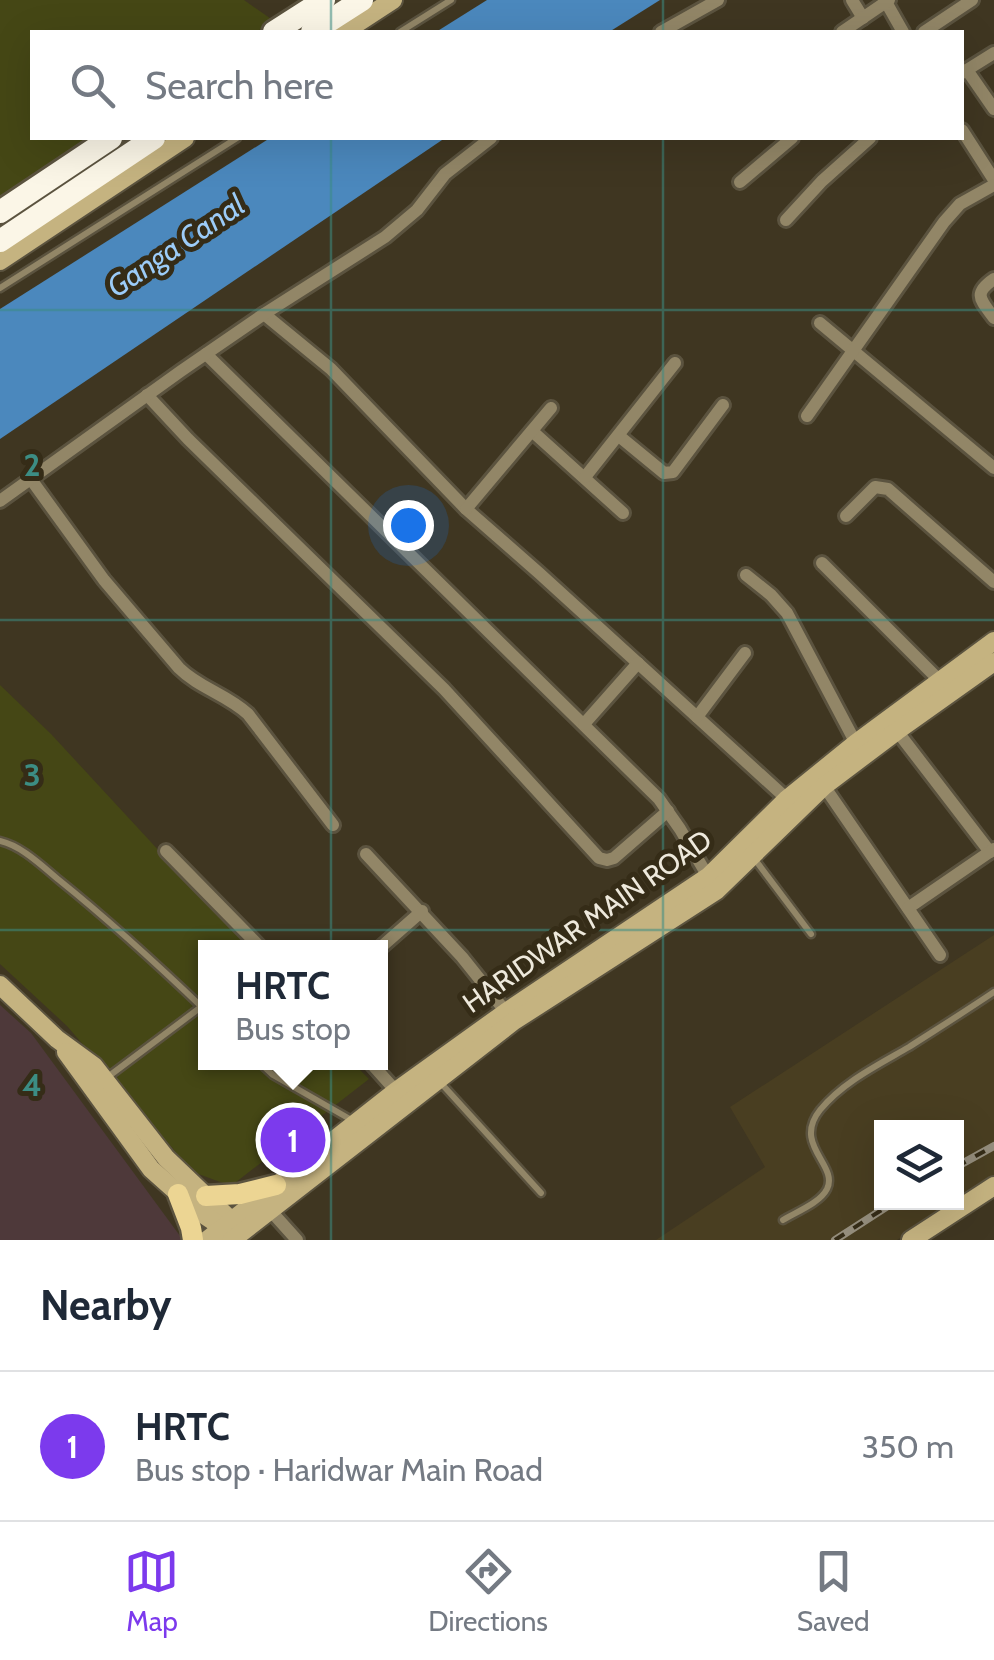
<!DOCTYPE html>
<html lang="en">
<head>
<meta charset="utf-8">
<style>
  :root { --surface:#fff; --page:#f6f6f7; --text:#1f2937; --muted:#747a83; --line:#e0e1e3; --accent:#7c3aed }
  body { margin:0; font-family:Cabin,sans-serif; background:var(--page); color:var(--text) }
  .controls { position:absolute; right:30px; bottom:30px; display:grid; overflow:hidden; border-radius:0px; box-shadow:0 10px 40px #0002 }
  .controls button { width:90px; height:90px; display:grid; place-items:center; padding:0; border:0; border-bottom:2px solid var(--line); background:var(--surface); color:var(--text); font:50px sans-serif }
  .you { position:absolute; left:408px; top:525px; width:35px; height:35px; margin:-25px; border:8px solid #fff; border-radius:50%; background:#1a73e8; box-shadow:0 0 0 15px #1a73e833 }
  .badge { display:grid; place-items:center; width:65px; height:65px; border-radius:50%; background:var(--accent); color:#fff; font-size:32px; font-weight:700 }
  .pin { position:absolute; translate:-50% -50%; border:5px solid #fff; box-shadow:0 2px 10px #0006 }
  .popup { position:absolute; left:198px; top:940px; width:190px; height:130px; box-sizing:border-box; display:grid; place-content:center; border-radius:0px; background:var(--surface); filter:drop-shadow(0 2px 8px #0005); font-size:32px; white-space:nowrap; color:var(--muted) }
  .popup b { font-size:38px; color:var(--text) }
  .popup::after { content:''; position:absolute; left:50%; top:100%; margin-left:-20px; border:20px solid transparent; border-top-color:var(--surface) }
  .list { margin:0; padding:0; list-style:none }
  h2 { display:flex; justify-content:space-between; align-items:center; height:130px; margin:0; padding:0 40px; font-size:42px }
  h2 small { font-size:32px; font-weight:400; color:var(--muted) }
  .list li { display:grid; grid-template-columns:65px 1fr auto; gap:30px; align-items:center; box-sizing:border-box; height:150px; padding:0 40px; border-top:2px solid var(--line) }
  .list b { display:block; font-size:38px; white-space:nowrap }
  .list p { margin:0; font-size:32px; white-space:nowrap; color:var(--muted) }
  .list em { font-size:32px; font-style:normal; color:var(--muted) }
  .icon { flex:none; width:55px; height:55px; fill:none; stroke:currentColor; stroke-width:2; stroke-linecap:round; stroke-linejoin:round }
  .map { position:relative; flex:none; width:994px; height:1240px; overflow:hidden }
  .search { position:absolute; background:var(--surface); box-shadow:0 10px 40px #0002; left:30px; right:30px; top:30px; height:110px; display:flex; align-items:center; gap:25px; box-sizing:border-box; padding:0 35px; border-radius:0px; color:var(--muted); font-size:38px }
  .sheet { height:280px; background:var(--surface) }
  nav { display:flex; justify-content:space-around; align-items:center; box-sizing:border-box; height:140px; border-top:2px solid var(--line); background:var(--surface); font-size:28px; color:var(--muted) }
  nav a { display:grid; justify-items:center; gap:5px }
  nav .on { color:var(--accent) }
  .map>svg:first-child { display:block }
  .built { fill:#493e21 }
  .education { fill:#4e393a }
  .green { fill:#454715 }
  .water { fill:#4b88bd }
  .lines { fill:none; stroke-linecap:round; stroke-linejoin:round }
  .lane-casing { stroke:#5b533f; stroke-width:11 }
  .street-casing { stroke:#5b533f; stroke-width:18 }
  .secondary-casing { stroke:#5b533f; stroke-width:22 }
  .primary-casing { stroke:#5b533f; stroke-width:25 }
  .highway-casing { stroke:#5b533f; stroke-width:28 }
  .lane { stroke:#928667; stroke-width:6 }
  .street { stroke:#928667; stroke-width:12 }
  .secondary { stroke:#c5b380; stroke-width:18 }
  .primary { stroke:#ecd593; stroke-width:20 }
  .highway { stroke:#fbf6e7; stroke-width:22 }
  .rail-casing { stroke:#948d7c; stroke-width:8 }
  .rail { stroke:#352c17; stroke-width:4; stroke-dasharray:11; stroke-linecap:butt }
  .grid { fill:none; stroke:#3c8d84; stroke-width:2.5; stroke-opacity:0.55 }
  .labels { text-anchor:middle; stroke-width:10; stroke-linejoin:round; paint-order:stroke }
  .street-label { font-size:28px; fill:#eee9dc; stroke:#352c17 }
  .water-label { font-size:30px; font-style:italic; fill:#9cccf8; stroke:#352c17 }
  .grid-label { font-size:32px; text-anchor:middle; font-weight:bold; fill:#3c8d84; stroke:#352c17; stroke-width:10; stroke-linejoin:round; paint-order:stroke }
</style>
</head>
<body>
<div class="map">
<svg width="994" height="1240" viewBox="0 0 994 1240">
  <rect width="100%" height="100%" fill="#3f3621"/>
  <!-- built -->
  <polygon class="built" points="994,935 994,1178 957,1202 956,1128 882,1128 882,1202 955,1203 897,1240 656,1240 765,1167 730,1107"/>
  <!-- education -->
  <polygon class="education" points="0,1005 31,1033 183,1240 0,1240"/>
  <!-- green -->
  <g class="green">
    <polygon points="0,0 244,0 274,21 256,32 32,32 32,138 96,138 0,201"/>
    <polygon points="0,685 51,734 248,947 206,948 206,1062 353,1063 369,1079 231,1186 193,1172 67,1026 0,964"/>
  </g>
  <!-- water -->
  <g class="water">
    <polygon points="487,0 660,0 609,32 436,32"/>
    <polygon points="270,138 445,138 0,439 0,309"/>
  </g>
  <g class="lines">
    <!-- lane casing -->
    <g class="lane-casing">
      <g id="lane">
        <polyline points="400,32 451,0"/>
        <polyline points="0,288 237,138"/>
        <path d="M 0,841 C 22,846 42,866 59,880 C 110,921 158,965 206,1011"/>
        <polyline points="753,857 811,934"/>
        <polyline points="259,1062 273,1075 355,1122"/>
        <polyline points="105,1079 201,1007"/>
        <polyline points="439,1081 541,1193"/>
        <path d="M 783,1220 C 796,1212 820,1203 827,1189 C 839,1165 792,1145 820,1110 C 843,1082 878,1065 909,1047 C 937,1029 966,1011 994,992"/>
      </g>
    </g>
    <!-- street casing -->
    <g class="street-casing">
      <g id="street">
        <polyline points="852,0 863,18"/>
        <polyline points="886,2 903,32"/>
        <polyline points="661,32 718,0"/>
        <polyline points="842,32 889,0"/>
        <polyline points="924,32 972,0"/>
        <polyline points="967,70 994,109"/>
        <polyline points="962,73 994,53"/>
        <polyline points="962,130 994,180"/>
        <polyline points="740,182 792,138"/>
        <polyline points="786,220 822,181 870,138"/>
        <path d="M 994,279 C 972,294 981,300 994,318"/>
        <polyline points="264,314 331,369 466,509 539,573 787,799"/>
        <polyline points="820,323 994,468"/>
        <polyline points="206,354 659,799 680,829 710,880"/>
        <polyline points="147,395 188,439 444,689 599,858 607,860 614,858 668,811"/>
        <polyline points="807,416 944,222 960,204 994,185"/>
        <polyline points="532,431 623,513"/>
        <polyline points="619,436 664,473 673,472 723,405"/>
        <polyline points="585,477 675,363"/>
        <path d="M 30,478 L 104,580 L 179,668 C 199,688 226,694 248,714 L 333,825"/>
        <polyline points="0,501 181,371 264,314 385,237 417,210 445,174 491,138"/>
        <polyline points="466,509 551,408"/>
        <polyline points="846,516 875,487 888,489 994,582"/>
        <polyline points="822,563 939,680"/>
        <polyline points="746,575 771,595 787,613 860,751"/>
        <polyline points="697,717 745,653"/>
        <polyline points="584,724 638,663"/>
        <polyline points="897,731 990,852"/>
        <polyline points="824,786 940,955"/>
        <polyline points="166,851 261,948"/>
        <polyline points="366,854 462,957 510,1017"/>
        <polyline points="908,908 994,849"/>
        <polyline points="380,948 422,911"/>
        <polyline points="370,1062 396,1091"/>
        <polyline points="270,1210 297,1240"/>
      </g>
    </g>
    <!-- secondary casing -->
    <g class="secondary-casing">
      <g id="secondary">
        <polyline points="344,32 393,0"/>
        <polyline points="0,261 185,138"/>
        <polyline points="0,985 57,1039 94,1066 166,1158 237,1226"/>
        <polyline points="66,1052 151,1169 198,1211 213,1221 229,1238"/>
        <polyline points="207,1240 396,1091 506,1012 709,876 787,799 856,743 994,641"/>
        <polyline points="232,1240 514,1021 716,891 824,786 897,731 994,662"/>
        <polyline points="911,1240 994,1186"/>
      </g>
    </g>
    <!-- primary casing -->
    <g class="primary-casing">
      <g id="primary">
        <polyline points="178,1194 191,1228 193,1240"/>
        <polyline points="206,1196 240,1194 276,1185"/>
      </g>
    </g>
    <!-- highway casing -->
    <g class="highway-casing">
      <g id="highway">
        <polyline points="274,32 324,0"/>
        <polyline points="312,32 362,0"/>
        <polyline points="0,212 111,138"/>
        <polyline points="0,241 154,138"/>
      </g>
    </g>
    <!-- lane -->
    <use href="#lane" class="lane"/>
    <!-- street -->
    <use href="#street" class="street"/>
    <!-- secondary -->
    <use href="#secondary" class="secondary"/>
    <!-- primary -->
    <use href="#primary" class="primary"/>
    <!-- highway -->
    <use href="#highway" class="highway"/>
    <!-- rail casing -->
    <g class="rail-casing">
      <g id="rail">
        <polyline points="956,1167 994,1146"/>
        <polyline points="835,1240 894,1202"/>
      </g>
    </g>
    <!-- rail -->
    <use href="#rail" class="rail"/>
  </g>
  <!-- grid -->
  <path class="grid" d="M 331,0 L 331,32M 663,0 L 663,32M 331,138 L 331,1240M 663,138 L 663,1240M 0,310 L 994,310M 0,620 L 994,620M 0,930 L 994,930"/>
  <g class="labels">
    <!-- street labels -->
    <g class="street-label">
      <text transform="translate(587 921) rotate(-35)" y="10">HARIDWAR MAIN ROAD</text>
    </g>
    <!-- water labels -->
    <g class="water-label">
      <text transform="translate(176 246) rotate(-34)" y="10">Ganga Canal</text>
    </g>
  </g>
  <g class="grid-label">
    <text x="32" y="476">2</text>
    <text x="32" y="786">3</text>
    <text x="32" y="1096">4</text>
  </g>
</svg>
<div class="controls">
<button><svg class="icon" aria-label="layers" viewBox="0 0 24 24"><path d="M12 4l9 5-9 5-9-5zM3 14l9 5 9-5"/></svg></button>
</div>
<div class="you"></div>
<div class="pin badge" style="left:293px;top:1140px">1</div>
<div class="popup"><b>HRTC</b>Bus stop</div>
<div class="search"><svg class="icon" aria-label="search" viewBox="0 0 24 24"><circle cx="10" cy="10" r="6"/><path d="M15 15l6 6"/></svg>Search here</div>
</div>
<section class="sheet">
<h2>Nearby<small></small></h2>
<ul class="list">
<li><span class="badge">1</span><div><b>HRTC</b><p>Bus stop · Haridwar Main Road</p></div><em>350 m</em></li>
</ul>
</section>
<nav>
<a class="on"><svg class="icon" aria-label="map" viewBox="0 0 24 24"><path d="M3 6l6-2 6 2 6-2v14l-6 2-6-2-6 2zM9 4v14M15 6v14"/></svg>Map</a>
<a><svg class="icon" aria-label="directions" viewBox="0 0 24 24"><path d="M12 3l9 9-9 9-9-9zM9 14v-3h6M13 9l2 2-2 2"/></svg>Directions</a>
<a><svg class="icon" aria-label="saved" viewBox="0 0 24 24"><path d="M7 4h10v16l-5-4-5 4z"/></svg>Saved</a>
</nav>
</body>
</html>
